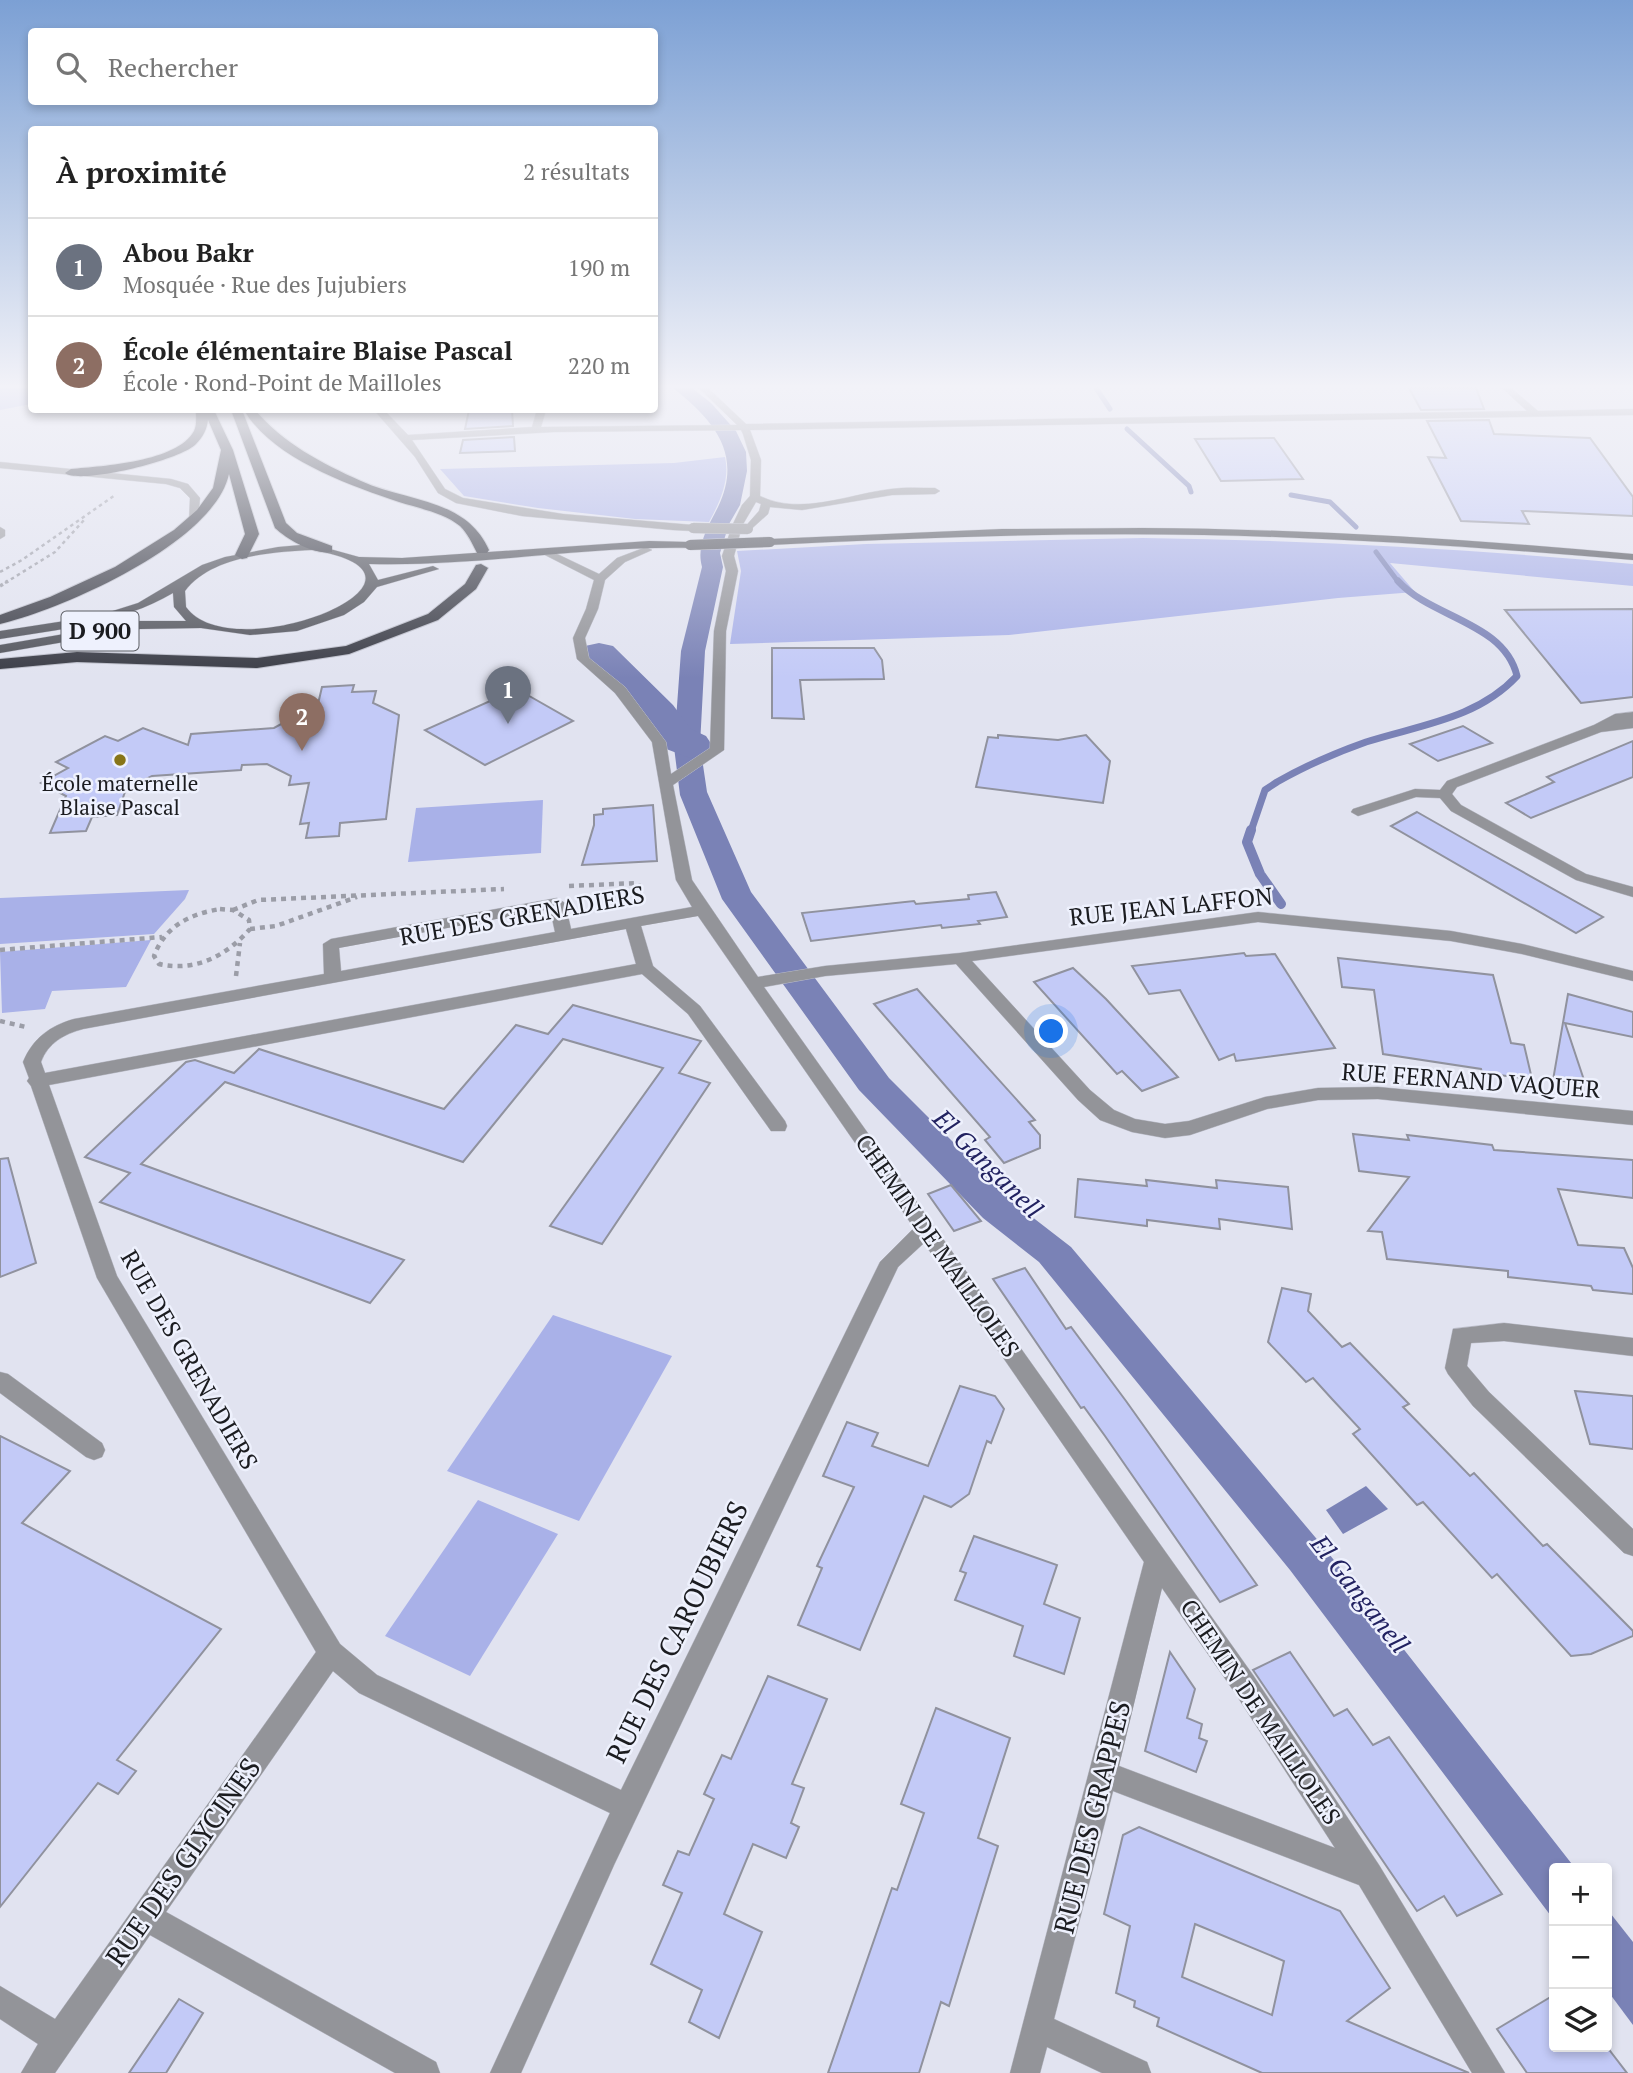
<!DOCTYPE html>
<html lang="fr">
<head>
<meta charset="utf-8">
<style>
  :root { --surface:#fff; --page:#f2f2f2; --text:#222; --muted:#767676; --line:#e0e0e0; --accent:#111827 }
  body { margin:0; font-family:"PT Serif",serif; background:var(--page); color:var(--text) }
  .controls { position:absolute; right:21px; bottom:21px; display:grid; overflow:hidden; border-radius:7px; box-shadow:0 4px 10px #0003 }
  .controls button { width:63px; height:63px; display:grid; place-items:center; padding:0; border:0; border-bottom:2px solid var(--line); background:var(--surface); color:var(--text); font:35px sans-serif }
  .you { position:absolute; left:1052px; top:1032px; width:24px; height:24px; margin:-18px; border:5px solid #fff; border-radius:50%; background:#1a73e8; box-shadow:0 0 0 10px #1a73e833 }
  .badge { display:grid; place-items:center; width:46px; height:46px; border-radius:50%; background:var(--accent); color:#fff; font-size:23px; font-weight:700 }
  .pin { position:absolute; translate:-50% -58px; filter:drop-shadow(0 2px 4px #0008) }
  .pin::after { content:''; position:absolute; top:37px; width:24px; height:21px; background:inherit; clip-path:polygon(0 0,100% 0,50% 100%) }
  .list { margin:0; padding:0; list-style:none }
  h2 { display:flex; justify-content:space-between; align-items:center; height:91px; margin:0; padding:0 28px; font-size:30px }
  h2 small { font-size:23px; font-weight:400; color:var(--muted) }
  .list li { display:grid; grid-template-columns:46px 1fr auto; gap:21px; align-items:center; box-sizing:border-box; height:98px; padding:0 28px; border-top:2px solid var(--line) }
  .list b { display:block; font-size:26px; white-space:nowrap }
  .list p { margin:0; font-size:23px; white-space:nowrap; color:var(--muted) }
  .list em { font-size:23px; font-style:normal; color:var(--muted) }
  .icon { flex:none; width:38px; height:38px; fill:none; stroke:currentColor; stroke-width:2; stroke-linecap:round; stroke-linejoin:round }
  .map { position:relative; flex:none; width:1633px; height:2073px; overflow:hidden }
  .search { position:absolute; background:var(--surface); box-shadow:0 4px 10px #0003; left:28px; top:28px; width:630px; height:77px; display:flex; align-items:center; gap:18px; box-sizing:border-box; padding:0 24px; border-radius:7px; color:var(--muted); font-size:26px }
  .panel { position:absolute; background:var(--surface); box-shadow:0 4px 10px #0003; left:28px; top:126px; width:630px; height:287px; border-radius:7px }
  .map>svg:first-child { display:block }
  .green { fill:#a9b1e8 }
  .water { fill:#7a82b6 }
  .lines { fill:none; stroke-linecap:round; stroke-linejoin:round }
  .stream-far2 { stroke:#7a82b6; stroke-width:5 }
  .stream-far1 { stroke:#7a82b6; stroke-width:7 }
  .stream { stroke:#7a82b6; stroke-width:10 }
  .river { fill:#7a82b6; fill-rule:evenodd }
  .building { fill:#c3caf7; stroke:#90929e; stroke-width:2; fill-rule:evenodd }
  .minor-casing { stroke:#bdbfcb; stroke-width:1 }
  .major-casing { stroke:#bdbfcb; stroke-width:1 }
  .highway-casing { stroke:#bdbfcb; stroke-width:2 }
  .path-far2 { stroke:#9b9da7; stroke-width:2.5; stroke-dasharray:3.5 3.5; stroke-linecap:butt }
  .path-far1 { stroke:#9b9da7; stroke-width:3.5; stroke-dasharray:3.5 3.5; stroke-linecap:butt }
  .path { stroke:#9b9da7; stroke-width:4.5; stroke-dasharray:5 5; stroke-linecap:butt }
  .minor { fill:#939499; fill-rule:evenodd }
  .major { fill:#51535b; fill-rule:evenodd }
  .highway { fill:#3a3c46; fill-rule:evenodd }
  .minor-bridge-casing { stroke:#bdbfcb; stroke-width:11; stroke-linecap:butt }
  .major-bridge-casing { stroke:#bdbfcb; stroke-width:11; stroke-linecap:butt }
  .minor-bridge { stroke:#939499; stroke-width:10 }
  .major-bridge { stroke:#51535b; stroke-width:10 }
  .poi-dot { fill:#877518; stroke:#eef1fd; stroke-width:2.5 }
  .labels { text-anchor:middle; stroke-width:5; stroke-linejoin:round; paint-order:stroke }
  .far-poi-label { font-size:21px; fill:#1b1c20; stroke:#eef1fd }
  .shield { fill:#eef1fd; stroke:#5a5c62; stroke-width:2 }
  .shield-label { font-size:23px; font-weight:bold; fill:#1b1c20 }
  .street-label { font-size:24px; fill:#1b1c20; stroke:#eef1fd }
  .water-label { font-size:26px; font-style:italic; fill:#222261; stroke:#eef1fd }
  .near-street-label { font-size:28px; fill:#1b1c20; stroke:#eef1fd }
</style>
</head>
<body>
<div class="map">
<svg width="1633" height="2073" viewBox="0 0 1633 2073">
  <rect width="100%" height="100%" fill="#e1e3f0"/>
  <!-- green -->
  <g class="green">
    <polygon points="0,388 31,388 31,404 0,410"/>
    <path d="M 725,457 C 730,480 720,502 709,522 L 635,519 L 538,508 L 464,496 L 440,469 L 674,463 Z"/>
    <path d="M 1143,538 C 1307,540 1470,549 1633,564 L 1633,586 L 1390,563 L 1415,592 L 1338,598 L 1009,635 L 730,644 L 741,571 L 737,551 L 866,544 Z"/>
    <polygon points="543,800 541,853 408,862 416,808"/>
    <polygon points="189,890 185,899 154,934 0,944 0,898"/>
    <polygon points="151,940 126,987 52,991 45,1009 2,1013 0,952"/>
    <polygon points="553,1315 672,1356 579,1521 447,1471"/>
    <polygon points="478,1500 558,1534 470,1676 385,1636"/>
  </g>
  <!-- water -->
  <g class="water">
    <path d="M 673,388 L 692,388 L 711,403 L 736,431 L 746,452 L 747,471 L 740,505 L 729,524 L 720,553 L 723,567 L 705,651 L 700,745 L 707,792 L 751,892 L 889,1078 L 1014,1203 L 1071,1247 L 1326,1550 L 1575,1868 L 1554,1868 L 1554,1920 L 1290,1570 L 1039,1262 L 983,1218 L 859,1090 L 722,899 L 680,795 L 674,747 L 681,651 L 702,567 C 696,545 708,527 718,507 C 744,453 712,419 673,388 Z"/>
    <polygon points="1366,1486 1388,1509 1343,1534 1326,1510"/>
    <polygon points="1607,1909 1633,1942 1633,2025 1607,1990"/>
  </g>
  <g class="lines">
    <!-- stream-far2 -->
    <g class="stream-far2">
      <polyline points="1096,388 1110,409"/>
      <polyline points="1127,429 1189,486 1191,492"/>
      <polyline points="1291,495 1330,502 1356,527"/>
      <polyline points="1376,552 1399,583"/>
    </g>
    <!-- stream-far1 -->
    <path class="stream-far1" d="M 1251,831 L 1265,790 L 1277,782 C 1305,766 1335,753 1366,742 C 1419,725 1477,719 1517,676 C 1504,622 1431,618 1398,581"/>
    <!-- stream -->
    <polyline class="stream" points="1251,830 1247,842 1260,874 1281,904"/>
    <!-- river -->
    <polygon class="river" points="599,643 613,646 673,705 691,729 706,736 712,745 706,754 690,758 661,747 643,723 579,655 585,646"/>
  </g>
  <!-- building -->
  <g class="building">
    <polygon points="1409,388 1476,388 1484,409 1421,410"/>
    <polygon points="469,410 512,410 513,426 465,429"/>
    <polygon points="1489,420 1494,434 1590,438 1633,497 1633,516 1522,511 1529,524 1461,521 1428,457 1446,458 1427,421"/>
    <polygon points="514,437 515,451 460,453 463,440"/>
    <polygon points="1274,438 1303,479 1221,481 1195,439"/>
    <polygon points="1633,609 1633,697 1581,703 1505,610"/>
    <polygon points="772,648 874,648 882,660 884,679 800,680 804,719 772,718"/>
    <polygon points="354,685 352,692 376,691 373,703 399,715 386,819 340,823 339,836 306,838 309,823 300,824 309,783 289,785 291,776 267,764 242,765 241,770 152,776 126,789 117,815 92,817 86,831 50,833 66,796 41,783 68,768 56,762 105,736 118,741 143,728 188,745 191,734 274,728 318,704 322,687"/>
    <polygon points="517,689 573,721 485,765 425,730"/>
    <polygon points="1463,726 1492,743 1438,761 1410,744"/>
    <polygon points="998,735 1058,740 1086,735 1110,761 1103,803 976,787 988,737 998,738"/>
    <polygon points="1633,741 1633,777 1531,818 1506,803 1554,782 1547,777"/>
    <polygon points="653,805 657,861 582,865 594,825 594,815 603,814 603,809"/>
    <polygon points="1417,812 1482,849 1603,917 1576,933 1391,826"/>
    <polygon points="996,892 1007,917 978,921 980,924 942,928 941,925 811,941 802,913 914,901 916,904 969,899 968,895"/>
    <polygon points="1244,953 1246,956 1275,954 1335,1048 1236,1061 1234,1054 1219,1060 1180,990 1149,994 1132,966"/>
    <polygon points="1338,958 1493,975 1511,1043 1524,1045 1532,1079 1482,1073 1481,1069 1383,1054 1374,990 1342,987"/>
    <polygon points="1073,968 1106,999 1178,1077 1142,1091 1122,1071 1117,1074 1034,982"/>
    <polygon points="917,989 1035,1120 1029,1122 1040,1135 1040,1148 1004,1163 985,1140 990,1137 874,1004"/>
    <polygon points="1568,994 1633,1012 1633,1037 1565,1023 1585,1083 1553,1080"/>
    <polygon points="573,1005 701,1041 679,1073 710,1083 602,1244 550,1226 663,1068 563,1039 463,1162 225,1082 141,1164 404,1260 370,1303 100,1202 130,1173 85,1157 186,1062 195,1060 234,1073 259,1049 444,1109 516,1025 548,1034"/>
    <polygon points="1353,1134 1409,1140 1407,1135 1492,1145 1494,1150 1633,1160 1633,1198 1558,1189 1578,1245 1624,1248 1633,1268 1633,1294 1593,1290 1591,1286 1508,1277 1508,1271 1387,1259 1382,1232 1368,1231 1409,1177 1359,1171"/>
    <polygon points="8,1158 36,1263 0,1277 0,1159"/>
    <polygon points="1078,1179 1147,1186 1146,1180 1217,1188 1216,1180 1288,1187 1292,1229 1219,1219 1220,1229 1147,1220 1147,1226 1075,1217"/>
    <polygon points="951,1185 981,1221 954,1231 928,1194"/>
    <polygon points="1025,1268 1066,1329 1071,1327 1126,1401 1257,1585 1220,1602 1105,1436 1084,1407 1081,1408 993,1279"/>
    <polygon points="1282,1288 1311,1294 1308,1311 1342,1347 1350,1343 1409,1404 1403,1407 1470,1476 1474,1473 1543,1546 1547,1544 1633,1631 1633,1636 1591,1654 1571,1656 1497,1574 1492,1578 1423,1502 1417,1505 1353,1434 1360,1429 1332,1399 1313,1378 1306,1382 1268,1342"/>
    <polygon points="960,1386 995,1396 1004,1409 991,1443 987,1441 969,1494 951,1507 924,1496 860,1650 798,1625 822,1568 817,1566 854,1487 823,1476 847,1422 878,1433 872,1446 928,1466"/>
    <polygon points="1575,1391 1633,1396 1633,1449 1590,1444"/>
    <polygon points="0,1436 70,1471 22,1523 221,1629 117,1760 136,1771 118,1794 98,1783 0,1907"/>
    <polygon points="974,1536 1057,1565 1044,1604 1080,1618 1064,1674 1014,1656 1023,1626 955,1600 966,1573 960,1571"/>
    <polygon points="1170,1652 1195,1689 1187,1718 1202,1724 1199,1738 1207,1741 1196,1772 1145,1751"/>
    <polygon points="1290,1652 1334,1716 1347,1709 1373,1745 1389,1737 1502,1894 1457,1916 1444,1896 1417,1911 1253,1670"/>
    <polygon points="768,1676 827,1699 792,1784 804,1788 791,1823 799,1827 786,1858 753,1844 724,1914 762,1932 719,2038 689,2022 702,1990 651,1964 682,1893 663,1885 678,1851 689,1855 714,1799 704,1794 722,1755 731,1759"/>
    <polygon points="936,1708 1010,1738 978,1838 998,1846 949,2006 941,2002 919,2073 828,2073 892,1888 897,1890 924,1813 901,1804"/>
    <path d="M 1139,1827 L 1340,1911 L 1390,1988 L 1347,2021 L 1469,2073 L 1262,2073 L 1157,2026 L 1159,2018 L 1134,2007 L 1135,2001 L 1116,1993 L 1130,1926 L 1104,1914 L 1123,1835 ZM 1195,1924 L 1284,1961 L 1272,2015 L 1182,1977 Z"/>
    <polygon points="1554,1995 1554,2047 1607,2047 1627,2073 1527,2073 1497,2029"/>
    <polygon points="179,1999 203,2013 166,2073 129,2073"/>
  </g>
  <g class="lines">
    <!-- minor casing -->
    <g class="minor-casing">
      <g id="minor">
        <path d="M 699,388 L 708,388 L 746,424 L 1527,411 L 1502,388 L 1511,388 L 1538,411 L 1633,409 L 1633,415 L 750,430 L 761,460 L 760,496 C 801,516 849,494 891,489 C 905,487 920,488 935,488 L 940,491 L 935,494 L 892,495 L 802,510 L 770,507 L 768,514 L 748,532 L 743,529 L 759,511 L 761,504 L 756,502 L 742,526 L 734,556 L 738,571 L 726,631 L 724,750 L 673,785 L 692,880 L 758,977 L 825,966 L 960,953 L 1258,912 L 1451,931 L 1522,944 L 1633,971 L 1633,981 L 1522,954 L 1451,941 L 1258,922 L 972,961 L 1090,1090 L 1114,1110 L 1135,1119 L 1165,1124 L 1189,1121 L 1265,1097 L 1318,1088 L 1378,1087 L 1633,1111 L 1633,1125 L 1378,1099 L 1318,1100 L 1267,1109 L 1190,1135 L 1165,1138 L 1132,1132 L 1100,1120 L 1078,1100 L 956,964 L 825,976 L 764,987 L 1253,1675 L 1379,1865 L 1505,2073 L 1472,2073 L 1359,1885 L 1113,1791 L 1054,2019 L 1147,2062 L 1151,2073 L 1102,2073 L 1047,2047 L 1040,2073 L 1010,2073 L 1144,1562 L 924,1243 L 898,1267 L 614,1865 L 521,2073 L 490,2073 L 610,1813 L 359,1693 L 333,1671 L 166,1912 L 436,2062 L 440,2073 L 395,2073 L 150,1935 L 55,2073 L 21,2073 L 38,2044 L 0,2019 L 0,1986 L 55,2019 L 316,1652 L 97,1278 L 31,1086 L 27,1081 L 29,1078 L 23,1062 C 33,1038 50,1026 74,1019 L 324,974 L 323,944 L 331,939 L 557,898 L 565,903 L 571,929 L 692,907 L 676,880 L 652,742 L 615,693 L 577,659 L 573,638 L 586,609 L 594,580 L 545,555 L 555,553 L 599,574 L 617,558 L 646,547 L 652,550 L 625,562 L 605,580 L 598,609 L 585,638 L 589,658 L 625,687 L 666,742 L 671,774 L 710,748 L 714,631 L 726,571 L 722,556 L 732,526 L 742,505 L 750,496 L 751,460 L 743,434 L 741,430 L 554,432 L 412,440 L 445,489 L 463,498 L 563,514 L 693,525 L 698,528 L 693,531 L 673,530 L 522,516 L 456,503 L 438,493 L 415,457 L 374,410 L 384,410 L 408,435 L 532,427 L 537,410 L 546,410 L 541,427 L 737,425 ZM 550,909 L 555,932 L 341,971 L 339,948 ZM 698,916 L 914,1228 L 880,1262 L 621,1790 L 377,1675 L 340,1644 L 117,1276 L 49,1085 L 642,974 L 688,1014 L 771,1131 L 785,1131 L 787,1126 L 785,1121 L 700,1006 L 653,966 L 641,926 ZM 626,929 L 636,964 L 45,1073 L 41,1062 C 48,1043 64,1034 83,1029 ZM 1162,1588 L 1235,1693 L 1335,1848 L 1119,1766 Z"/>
        <polygon points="0,462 171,479 188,484 200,498 198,520 189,522 190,498 180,488 166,484 0,468"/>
        <polygon points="0,527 5,530 5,536 0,539"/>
        <polygon points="1633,712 1633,728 1601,732 1457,787 1452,794 1461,805 1586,874 1633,887 1633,897 1576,880 1451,811 1440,798 1416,797 1358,816 1351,812 1353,809 1415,789 1440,790 1447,781 1594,725 1615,714"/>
        <polygon points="1504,1323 1633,1338 1633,1356 1504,1341 1471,1343 1467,1366 1489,1392 1633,1529 1633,1556 1624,1553 1473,1406 1448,1374 1445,1368 1453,1329"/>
        <polygon points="0,1372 8,1374 102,1443 105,1450 102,1457 94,1460 86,1457 0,1393"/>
      </g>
    </g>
    <!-- major casing -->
    <g class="major-casing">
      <g id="major">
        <path d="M 1141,528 C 1305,529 1469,539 1633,554 L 1633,560 C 1490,548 1348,538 1204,535 C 1060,532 915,538 770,545 L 764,542 L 770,539 L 1002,529 Z"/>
        <path d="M 649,541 L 690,542 L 696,545 L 690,548 C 583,546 477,567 369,564 L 378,580 L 433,566 L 439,569 L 377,587 L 364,602 L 344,615 L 297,631 L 250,635 L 201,628 L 140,629 L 0,653 L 0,645 L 140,621 L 186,621 L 174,607 L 173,593 C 120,624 60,629 0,639 L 0,631 L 97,616 L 138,603 L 202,565 L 225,557 L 278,547 L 312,544 L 359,557 L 402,558 ZM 312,550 C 470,576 233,672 186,607 L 185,591 C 211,556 271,552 312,550 Z"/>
      </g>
    </g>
    <!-- highway casing -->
    <g class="highway-casing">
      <g id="highway">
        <path d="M 196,410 L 214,410 L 233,450 L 259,534 L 247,558 L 242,559 L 235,555 L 245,534 L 229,474 C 214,543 63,609 0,624 L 0,615 L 50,597 L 115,567 L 174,530 L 197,510 L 213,488 L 221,450 L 208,420 C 207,429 203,437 196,444 C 181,460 80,485 65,473 L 71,469 C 103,466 177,462 194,431 C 197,425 196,416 196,410 Z"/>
        <path d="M 231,410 L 242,410 L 286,523 L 297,533 L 332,546 L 332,552 C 314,555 288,540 275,528 Z"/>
        <path d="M 244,410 L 255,410 C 283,443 321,463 361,481 C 407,502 466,498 489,550 L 487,553 L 477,553 C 472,543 468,534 460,526 C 444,513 418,508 399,502 C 348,485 272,458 244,410 Z"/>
        <polygon points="481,564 488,568 476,589 438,620 349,654 257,668 77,662 0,669 0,659 77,652 257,658 346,646 428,614 465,584 476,565"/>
      </g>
    </g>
    <!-- path-far2 -->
    <g class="path-far2">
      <polyline points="0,572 22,560 115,495"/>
      <polyline points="5,583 55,552 85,519"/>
    </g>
    <!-- path-far1 -->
    <polyline class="path-far1" points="0,586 8,581"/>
    <!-- path -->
    <g class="path">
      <polyline points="569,886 638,883 641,902"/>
      <path d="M 220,909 L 233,910 L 249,920 L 250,929 C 226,956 196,972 159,964 L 154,956 C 165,926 190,914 220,909 Z"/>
      <polyline points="233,910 258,900 504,889"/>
      <polyline points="250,929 276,926 357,897"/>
      <polyline points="0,950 162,937"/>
      <polyline points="236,976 240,943"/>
      <polyline points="0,1021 26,1027"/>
    </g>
    <!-- minor -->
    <use href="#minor" class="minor"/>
    <!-- major -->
    <use href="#major" class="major"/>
    <!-- highway -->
    <use href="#highway" class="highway"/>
    <!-- minor-bridge casing -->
    <g class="minor-bridge-casing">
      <polyline id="minor-bridge" points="693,528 748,529"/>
    </g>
    <!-- major-bridge casing -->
    <g class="major-bridge-casing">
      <polyline id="major-bridge" points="690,545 770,542"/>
    </g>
    <!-- minor-bridge -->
    <use href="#minor-bridge" class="minor-bridge"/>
    <!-- major-bridge -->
    <use href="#major-bridge" class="major-bridge"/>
  </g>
  <!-- sky -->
  <linearGradient id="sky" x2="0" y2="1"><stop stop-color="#7ca0d4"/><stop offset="0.57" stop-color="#f2f2f8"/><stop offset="1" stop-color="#f2f2f8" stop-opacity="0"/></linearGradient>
  <rect width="1633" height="678" fill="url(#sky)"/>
  <!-- markers -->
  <circle class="poi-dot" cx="120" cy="760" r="7"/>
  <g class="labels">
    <!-- far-poi labels -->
    <g class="far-poi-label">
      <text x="120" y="791">École maternelle<tspan x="120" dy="24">Blaise Pascal</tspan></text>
    </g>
    <!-- shield labels -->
    <rect class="shield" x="61.5" y="611.5" width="77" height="39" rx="5"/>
    <g class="shield-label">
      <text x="100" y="639">D 900</text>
    </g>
    <!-- street labels -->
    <g class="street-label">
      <text transform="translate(1171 907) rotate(-6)" y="8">RUE JEAN LAFFON</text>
      <text transform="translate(522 916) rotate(-10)" y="8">RUE DES GRENADIERS</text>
      <text transform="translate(1471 1081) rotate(4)" y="8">RUE FERNAND VAQUER</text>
      <text transform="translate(937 1246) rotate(55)" y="8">CHEMIN DE MAILLOLES</text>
      <text transform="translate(189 1360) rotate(60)" y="8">RUE DES GRENADIERS</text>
      <text transform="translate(1260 1712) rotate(56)" y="8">CHEMIN DE MAILLOLES</text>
    </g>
    <!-- water labels -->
    <g class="water-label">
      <text transform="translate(988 1164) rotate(45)" y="9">El Ganganell</text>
      <text transform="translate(1360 1594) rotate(52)" y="9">El Ganganell</text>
    </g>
    <!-- near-street labels -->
    <g class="near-street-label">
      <text transform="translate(677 1632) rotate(-64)" y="10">RUE DES CAROUBIERS</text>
      <text transform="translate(1092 1817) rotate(-76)" y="10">RUE DES GRAPPES</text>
      <text transform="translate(183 1862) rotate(-55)" y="10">RUE DES GLYCINES</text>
    </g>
  </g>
</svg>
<div class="controls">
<button>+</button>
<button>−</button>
<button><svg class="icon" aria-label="layers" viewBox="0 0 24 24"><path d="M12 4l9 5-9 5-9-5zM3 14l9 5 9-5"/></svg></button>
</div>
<div class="you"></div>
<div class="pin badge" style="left:508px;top:724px;background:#6b7280">1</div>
<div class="pin badge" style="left:302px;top:751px;background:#8d6e63">2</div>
<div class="search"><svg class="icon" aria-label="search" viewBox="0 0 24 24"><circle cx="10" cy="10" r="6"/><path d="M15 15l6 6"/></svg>Rechercher</div>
<section class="panel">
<h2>À proximité<small>2 résultats</small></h2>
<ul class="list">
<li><span class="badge" style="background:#6b7280">1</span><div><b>Abou Bakr</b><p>Mosquée · Rue des Jujubiers</p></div><em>190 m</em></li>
<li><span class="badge" style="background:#8d6e63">2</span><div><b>École élémentaire Blaise Pascal</b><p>École · Rond-Point de Mailloles</p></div><em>220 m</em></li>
</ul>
</section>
</div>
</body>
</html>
